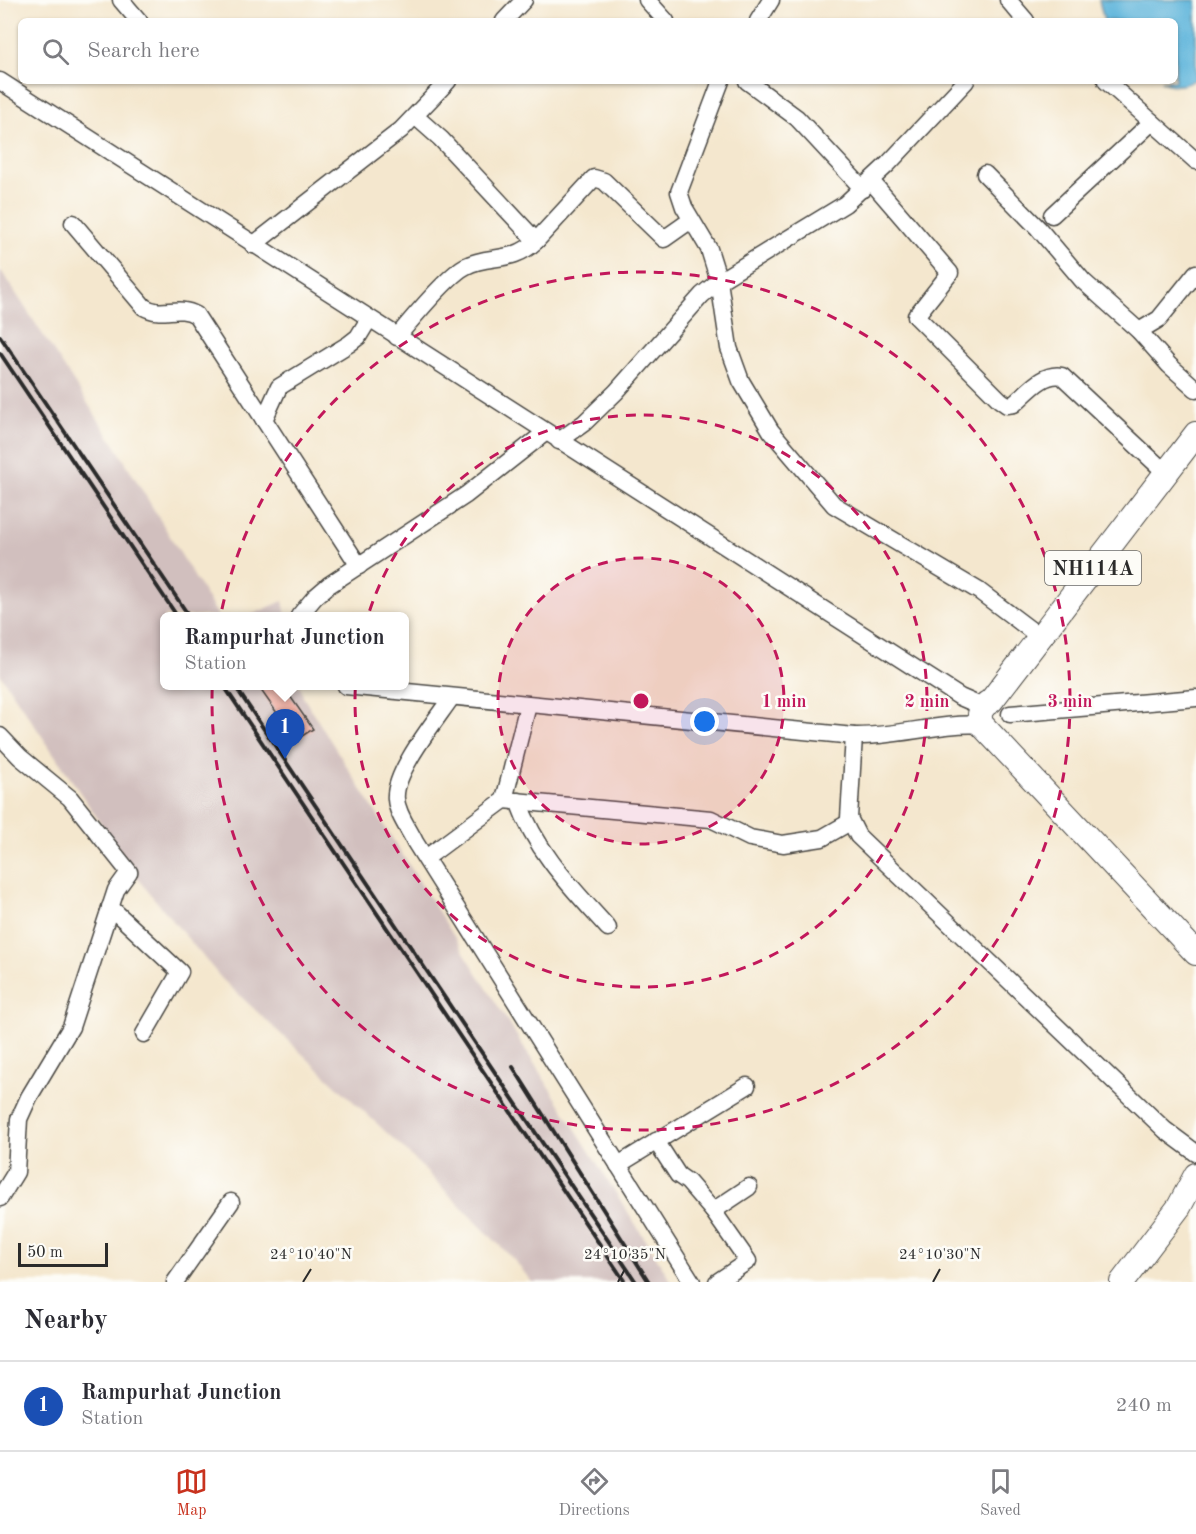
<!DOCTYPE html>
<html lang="en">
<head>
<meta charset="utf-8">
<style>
  :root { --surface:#fff; --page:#f7f7f7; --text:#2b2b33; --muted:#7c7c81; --line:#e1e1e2; --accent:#c8321e }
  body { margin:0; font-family:"Old Standard TT",serif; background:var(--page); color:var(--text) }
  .scale { position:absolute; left:18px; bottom:15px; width:90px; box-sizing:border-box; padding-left:6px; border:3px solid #2b2b2b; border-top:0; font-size:16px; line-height:21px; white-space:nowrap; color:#2b2b2b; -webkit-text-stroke:4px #fdfcf7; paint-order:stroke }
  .you { position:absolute; left:705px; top:722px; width:21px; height:21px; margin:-15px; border:4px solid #fff; border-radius:50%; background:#1a73e8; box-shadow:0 0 0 9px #1a73e833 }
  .badge { display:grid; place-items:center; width:39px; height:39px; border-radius:50%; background:var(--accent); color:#fff; font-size:20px; font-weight:700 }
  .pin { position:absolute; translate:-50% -50px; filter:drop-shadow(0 2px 3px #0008) }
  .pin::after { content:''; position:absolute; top:32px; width:21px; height:18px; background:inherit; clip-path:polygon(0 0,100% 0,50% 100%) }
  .popup { position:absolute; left:160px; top:612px; width:249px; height:78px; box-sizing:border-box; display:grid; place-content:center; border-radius:9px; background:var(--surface); filter:drop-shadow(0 2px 4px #0005); font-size:20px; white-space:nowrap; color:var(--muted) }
  .popup b { font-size:22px; color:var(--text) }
  .popup::after { content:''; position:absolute; left:50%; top:100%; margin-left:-12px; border:12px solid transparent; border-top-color:var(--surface) }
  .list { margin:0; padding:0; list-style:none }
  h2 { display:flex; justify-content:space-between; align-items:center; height:78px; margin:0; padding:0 24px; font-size:26px }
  h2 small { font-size:20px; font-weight:400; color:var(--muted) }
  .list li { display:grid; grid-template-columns:39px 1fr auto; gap:18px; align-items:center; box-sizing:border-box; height:90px; padding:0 24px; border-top:2px solid var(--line) }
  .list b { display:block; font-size:22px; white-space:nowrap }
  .list p { margin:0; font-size:20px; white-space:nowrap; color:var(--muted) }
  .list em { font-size:20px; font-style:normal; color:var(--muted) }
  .icon { flex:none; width:33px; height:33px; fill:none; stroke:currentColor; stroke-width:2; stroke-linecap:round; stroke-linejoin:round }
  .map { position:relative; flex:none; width:1196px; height:1282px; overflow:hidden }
  .search { position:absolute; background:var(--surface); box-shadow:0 2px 4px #0004; left:18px; right:18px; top:18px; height:66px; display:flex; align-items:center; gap:15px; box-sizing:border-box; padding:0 21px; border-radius:9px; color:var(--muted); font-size:22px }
  .sheet { height:168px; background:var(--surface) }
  nav { display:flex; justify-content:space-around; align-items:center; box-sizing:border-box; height:84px; border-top:2px solid var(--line); background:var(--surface); font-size:16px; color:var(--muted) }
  nav a { display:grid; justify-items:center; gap:3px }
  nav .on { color:var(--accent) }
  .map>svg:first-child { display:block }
  .industrial { fill:#d1bfbe }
  .water { fill:#5eb5db; stroke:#447083; stroke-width:1.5 }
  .building { fill:#f1a699 }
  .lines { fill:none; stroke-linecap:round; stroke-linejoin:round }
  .minor-casing { stroke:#494743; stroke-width:19 }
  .highway-casing { stroke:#494743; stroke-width:26 }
  .minor { stroke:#fff; stroke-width:16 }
  .highway { stroke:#fff; stroke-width:24 }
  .rail { stroke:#2b2b2b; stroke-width:4 }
  .ticks { fill:none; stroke:#2b2b2b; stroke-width:2 }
  .ring { fill:none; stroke:#c2185b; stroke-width:3; stroke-dasharray:10 8 }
  .labels { text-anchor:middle; stroke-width:5; stroke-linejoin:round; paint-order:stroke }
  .shield { fill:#fdfcf7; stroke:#6a6a68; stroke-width:1.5 }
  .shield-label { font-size:20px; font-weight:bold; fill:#2b2b2b }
  .ticks-label { font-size:15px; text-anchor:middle; fill:#2b2b2b; stroke:#fdfcf7; stroke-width:5; stroke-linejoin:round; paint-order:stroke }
  .centre { fill:#c2185b; stroke:#fdfcf7; stroke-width:3 }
  .ring-label { font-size:18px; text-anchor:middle; font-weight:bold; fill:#c2185b; stroke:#fdfcf7; stroke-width:5; stroke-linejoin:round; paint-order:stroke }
</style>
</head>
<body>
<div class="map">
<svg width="1196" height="1282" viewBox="0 0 1196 1282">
  <rect width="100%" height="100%" fill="#fdfcf7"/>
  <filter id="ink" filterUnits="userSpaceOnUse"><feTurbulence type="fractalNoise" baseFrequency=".0167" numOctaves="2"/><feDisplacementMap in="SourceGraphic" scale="12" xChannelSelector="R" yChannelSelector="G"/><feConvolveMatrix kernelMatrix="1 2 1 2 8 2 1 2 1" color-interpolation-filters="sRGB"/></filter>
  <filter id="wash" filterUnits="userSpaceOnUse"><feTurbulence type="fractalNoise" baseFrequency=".008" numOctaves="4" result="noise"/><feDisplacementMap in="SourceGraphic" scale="24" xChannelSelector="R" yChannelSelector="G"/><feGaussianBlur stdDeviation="1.35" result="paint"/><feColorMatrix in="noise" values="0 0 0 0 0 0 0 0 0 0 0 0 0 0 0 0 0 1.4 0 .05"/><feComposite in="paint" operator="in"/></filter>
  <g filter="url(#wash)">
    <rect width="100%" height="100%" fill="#f4e7ce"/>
    <!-- industrial -->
    <g class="industrial">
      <polygon points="0,269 118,450 218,616 165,616 165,686 300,686 303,697 672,1282 532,1282 514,1260 402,1147 222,979 141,883 0,674"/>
      <polygon points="283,601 286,616 249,616"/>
    </g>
    <!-- water -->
    <path class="water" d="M 1099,0 L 1196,0 L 1196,79 C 1184,87 1175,87 1161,81 L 1175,81 L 1175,21 L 1104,21 Z"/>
    <g id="blocks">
      <!-- building -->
      <polygon class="building" points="258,686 283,686 313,729 296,740"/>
    </g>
  </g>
  <g filter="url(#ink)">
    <use href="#blocks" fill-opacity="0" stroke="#494743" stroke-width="1.5"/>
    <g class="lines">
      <!-- minor casing -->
      <g class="minor-casing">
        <g id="minor">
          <polyline points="121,0 139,21"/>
          <polyline points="647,0 666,21"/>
          <polyline points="1008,0 1026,21"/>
          <polyline points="504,21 524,0"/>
          <polyline points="758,21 771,0"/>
          <polyline points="0,81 960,697 983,707"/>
          <polyline points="747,81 797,118 863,189"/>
          <polyline points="966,81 888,164 845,204 719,281 729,348 741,381 771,431 834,505 979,591 1040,637"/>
          <polyline points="1106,81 1196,161"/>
          <polyline points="985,174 1038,228 1083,281 1139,331 1169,365 1196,389"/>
          <path d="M 871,181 L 950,273 L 916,316 L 1000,400 L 1007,405 L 1014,404 C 1028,392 1043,372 1062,376 L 1166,473"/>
          <polyline points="1052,215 1152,122"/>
          <path d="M 73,223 L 144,307 C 163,318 177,304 196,315 L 359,566"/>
          <polyline points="536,241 594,178 604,181 664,239 691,220"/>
          <polyline points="253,245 401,130 448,81"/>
          <polyline points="1139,331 1159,319 1196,273"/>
          <path d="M 397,337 C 411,320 448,275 466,266 C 489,254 512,264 536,241 L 441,139 L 415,116"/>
          <polyline points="264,420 279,387 349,344 358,337 369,319"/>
          <polyline points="559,441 584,423 616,392 702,295 719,281 709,249 684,207 679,192 721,81"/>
          <polyline points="299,616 315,597 329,585 466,495 546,432"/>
          <path d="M 346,686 L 854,736 C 898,737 939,722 982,725"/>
          <path d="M 451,698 C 436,720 393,773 396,799 C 397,814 409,829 415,842 L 692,1282"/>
          <polyline points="1010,714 1196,698"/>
          <polyline points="0,736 20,757 70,798 129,872 116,890 71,1027 29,1097 19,1119 16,1172 0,1198"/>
          <polyline points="854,736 849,818 858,836 1165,1130 1196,1153"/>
          <polyline points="504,800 711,819 750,838 783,844 822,838 850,822"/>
          <path d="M 518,801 C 536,852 573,889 608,928"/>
          <polyline points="426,858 504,800 528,705"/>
          <polyline points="110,907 180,972 144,1034"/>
          <polyline points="656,1141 678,1175 688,1182 713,1211 748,1261 717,1282"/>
          <polyline points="618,1165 747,1086"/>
          <polyline points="713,1211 749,1187"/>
          <polyline points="175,1282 231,1202"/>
        </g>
      </g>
      <!-- highway casing -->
      <g class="highway-casing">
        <g id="highway">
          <path d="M 1196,434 L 991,701 C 981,706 977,715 982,725 L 1196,953"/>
          <polyline points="1122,1282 1179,1207 1196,1175"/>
        </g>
      </g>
      <!-- minor -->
      <use href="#minor" class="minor"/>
      <!-- highway -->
      <use href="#highway" class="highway"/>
      <!-- rail -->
      <g class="rail">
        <polyline points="0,336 189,616"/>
        <polyline points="0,353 177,616"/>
        <polyline points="224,686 625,1282"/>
        <polyline points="235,686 636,1282"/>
        <polyline points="513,1067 649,1282"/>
      </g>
    </g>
  </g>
  <!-- ticks -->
  <path class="ticks" d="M 303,1282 L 311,1269M 618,1282 L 625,1269M 933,1282 L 940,1269"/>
  <!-- distance rings -->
  <circle cx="641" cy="701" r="143" fill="#c2185b" fill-opacity=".12"/>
  <g class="ring">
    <circle cx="641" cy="701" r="143"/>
    <circle cx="641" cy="701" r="286"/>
    <circle cx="641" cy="701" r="429"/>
  </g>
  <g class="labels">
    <!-- shield labels -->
    <rect class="shield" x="1045" y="551" width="96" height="34" rx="4.5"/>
    <g class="shield-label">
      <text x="1093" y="575">NH114A</text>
    </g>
  </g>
  <g class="ticks-label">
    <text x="311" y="1259">24°10'40"N</text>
    <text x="625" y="1259">24°10'35"N</text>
    <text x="940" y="1259">24°10'30"N</text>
  </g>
  <circle cx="641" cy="701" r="9" class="centre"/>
  <g class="ring-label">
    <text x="784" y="707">1 min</text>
    <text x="927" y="707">2 min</text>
    <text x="1070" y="707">3 min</text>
  </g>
</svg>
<div class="scale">50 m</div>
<div class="you"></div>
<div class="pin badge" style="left:285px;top:759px;background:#1a4fb4">1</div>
<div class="popup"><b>Rampurhat Junction</b>Station</div>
<div class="search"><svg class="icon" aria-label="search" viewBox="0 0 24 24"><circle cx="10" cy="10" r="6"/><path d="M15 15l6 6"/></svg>Search here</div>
</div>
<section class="sheet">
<h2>Nearby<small></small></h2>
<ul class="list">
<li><span class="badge" style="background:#1a4fb4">1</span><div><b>Rampurhat Junction</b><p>Station</p></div><em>240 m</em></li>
</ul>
</section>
<nav>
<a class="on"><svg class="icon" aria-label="map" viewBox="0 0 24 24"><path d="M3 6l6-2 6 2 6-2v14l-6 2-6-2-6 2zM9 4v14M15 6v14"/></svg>Map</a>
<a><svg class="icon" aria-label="directions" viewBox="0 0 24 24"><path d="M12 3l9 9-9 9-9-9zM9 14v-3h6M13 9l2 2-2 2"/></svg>Directions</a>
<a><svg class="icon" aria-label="saved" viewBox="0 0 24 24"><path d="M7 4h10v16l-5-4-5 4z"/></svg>Saved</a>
</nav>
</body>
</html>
